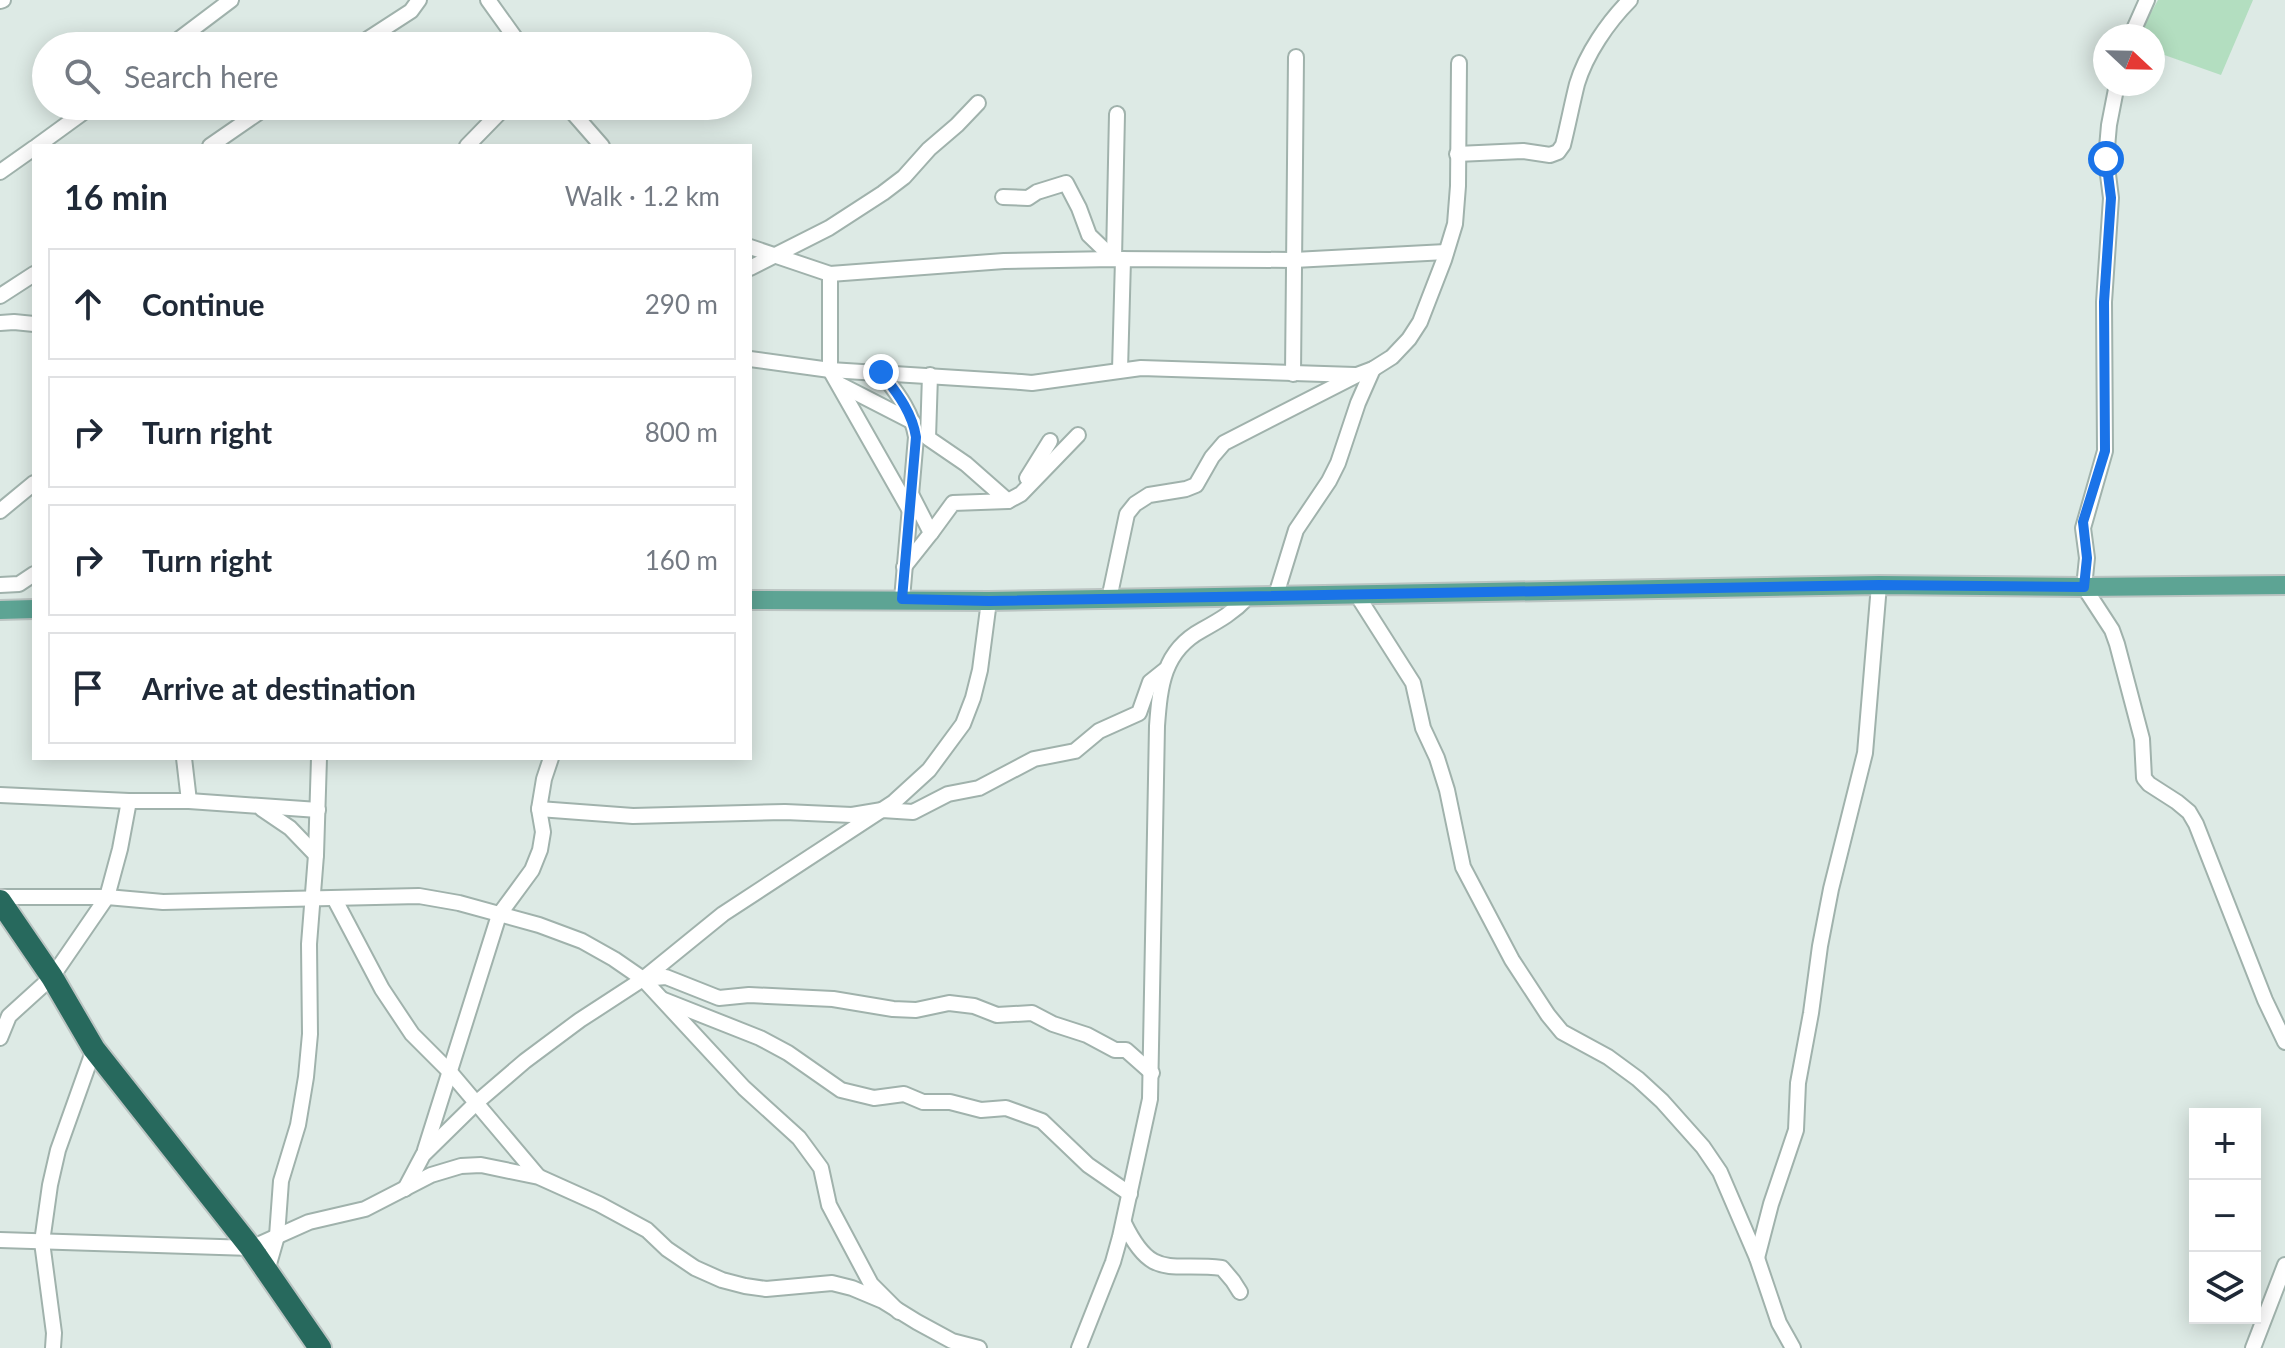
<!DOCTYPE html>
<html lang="en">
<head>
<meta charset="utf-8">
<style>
  :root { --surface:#fff; --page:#f2f2f3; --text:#1f2937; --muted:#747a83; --line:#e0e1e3 }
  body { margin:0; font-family:Lato,sans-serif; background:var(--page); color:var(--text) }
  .controls { position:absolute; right:24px; bottom:24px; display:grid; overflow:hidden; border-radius:0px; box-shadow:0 4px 20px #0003 }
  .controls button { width:72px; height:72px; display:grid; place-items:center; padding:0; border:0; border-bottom:2px solid var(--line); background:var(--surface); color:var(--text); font:40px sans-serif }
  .compass { position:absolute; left:2093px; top:24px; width:72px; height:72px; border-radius:50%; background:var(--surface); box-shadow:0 4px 20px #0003; rotate:112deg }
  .stop { position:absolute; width:24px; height:24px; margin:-18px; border:6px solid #1a73e8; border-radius:50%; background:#fff }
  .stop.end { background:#1a73e8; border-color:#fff; box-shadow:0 2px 8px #0008 }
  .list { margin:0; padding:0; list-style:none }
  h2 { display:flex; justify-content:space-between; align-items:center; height:104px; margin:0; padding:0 32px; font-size:34px }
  h2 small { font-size:26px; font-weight:400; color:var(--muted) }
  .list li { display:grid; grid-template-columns:52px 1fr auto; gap:24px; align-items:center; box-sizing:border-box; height:112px; margin:0 16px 16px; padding:0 16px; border:2px solid var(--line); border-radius:0px }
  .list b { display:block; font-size:30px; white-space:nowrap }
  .list em { font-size:26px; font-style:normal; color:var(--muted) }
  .icon { flex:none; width:44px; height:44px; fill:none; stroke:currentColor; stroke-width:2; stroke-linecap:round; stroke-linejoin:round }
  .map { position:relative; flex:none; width:2285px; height:1348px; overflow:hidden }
  .search { position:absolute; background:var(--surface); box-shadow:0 4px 20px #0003; left:32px; top:32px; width:720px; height:88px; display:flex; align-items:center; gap:20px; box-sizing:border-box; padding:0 28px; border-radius:44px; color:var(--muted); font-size:30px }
  .panel { position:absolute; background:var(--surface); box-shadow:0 4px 20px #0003; left:32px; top:144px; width:720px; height:616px; border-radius:0px }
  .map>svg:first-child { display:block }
  .green { fill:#b3dec0 }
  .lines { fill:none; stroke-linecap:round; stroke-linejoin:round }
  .minor-casing { stroke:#a0b2ac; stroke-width:18 }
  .major-casing { stroke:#bbc4c2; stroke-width:22 }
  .highway-casing { stroke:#bbc4c2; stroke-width:26 }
  .minor { stroke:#fff; stroke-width:14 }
  .major { stroke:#5da494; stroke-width:18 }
  .highway { stroke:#27695d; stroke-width:22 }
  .route { stroke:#1a73e8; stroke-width:10 }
</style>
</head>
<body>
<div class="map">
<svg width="2285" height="1348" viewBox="0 0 2285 1348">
  <rect width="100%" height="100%" fill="#ddeae5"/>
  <!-- green -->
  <polygon class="green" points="2158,0 2253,0 2221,75 2153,51 2153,36 2138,36"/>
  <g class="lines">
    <!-- minor casing -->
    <g class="minor-casing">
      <g id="minor">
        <polyline points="488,0 521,46"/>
        <polyline points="0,1 3,0"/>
        <polyline points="2131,36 2147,0"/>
        <polyline points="170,46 231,0"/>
        <polyline points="357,46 411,11 419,0"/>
        <polyline points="2117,84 2109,125 2106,159 2111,198 2104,302 2105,451 2083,528 2087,558 2084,587 2112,630 2117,644 2142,739 2144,778 2149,784 2177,802 2189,812 2196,824 2265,1000 2285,1042"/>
        <polyline points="567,106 602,146"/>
        <polyline points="37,146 92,106"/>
        <polyline points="210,146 268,106"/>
        <polyline points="467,146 506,106"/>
        <path d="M 1457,154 L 1523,151 L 1550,155 L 1558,152 L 1563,145 C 1568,125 1572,104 1577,84 C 1586,54 1608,22 1630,0"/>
        <polyline points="0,172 34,148"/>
        <polyline points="1003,197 1028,198 1037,192 1066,183 1079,208 1089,235 1114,259"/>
        <polyline points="750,247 830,274 830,370 909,509"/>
        <polyline points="1114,259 1117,114"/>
        <polyline points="750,268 829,228 883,193 904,177 929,149 957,125 978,103"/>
        <polyline points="830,274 1004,261 1114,259 1294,260 1446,252"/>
        <polyline points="0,296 34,274"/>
        <polyline points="0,323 14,322 34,324"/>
        <polyline points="750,359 830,370 1021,382 1032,383 1141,368 1355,375"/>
        <polyline points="1120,370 1123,259"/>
        <path d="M 881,372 C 896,392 912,411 916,437 L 902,599"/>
        <polyline points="1293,374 1296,57"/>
        <polyline points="930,375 928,438 966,464 1008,501 953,503 931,533"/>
        <polyline points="839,384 913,422"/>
        <polyline points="1027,478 1050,441"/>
        <polyline points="1008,501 1021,494 1078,435"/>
        <polyline points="0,511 34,483"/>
        <polyline points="904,567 931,533 911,494"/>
        <polyline points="0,585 19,584 34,574"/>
        <polyline points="1276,595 1296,530 1329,481 1338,463 1358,403 1373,369"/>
        <polyline points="1357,595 1413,683 1423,728 1437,758 1447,790 1463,867 1512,960 1548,1015 1562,1032 1608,1057 1638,1079 1662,1101 1703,1147 1720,1172 1757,1258 1779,1323 1793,1348"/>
        <polyline points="1109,599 1127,514 1135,504 1149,495 1186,489 1196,485 1212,457 1224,443 1357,375 1373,369 1392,357 1409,339 1420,322 1444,260 1455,224 1458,186 1459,63"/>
        <polyline points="184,758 189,801"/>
        <polyline points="0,795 129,801 189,801 318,810"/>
        <polyline points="262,809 290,828 316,855"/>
        <polyline points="539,809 633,816 785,812 852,815 882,810 913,812 948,794 979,788 1034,759 1075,751 1099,731 1139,713 1150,682 1165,670"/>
        <polyline points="0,897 107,897 163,902 419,896 459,903 539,925 582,941 614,959 643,979 744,1088 799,1138 821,1168 829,1205 871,1284 899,1312"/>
        <polyline points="334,898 382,989 412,1034 450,1072 538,1176"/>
        <polyline points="643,979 666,977 719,998 749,995 833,999 893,1009 916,1010 949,1003 974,1006 997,1015 1032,1013 1053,1024 1087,1035 1115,1050 1126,1050 1152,1073"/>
        <polyline points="664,1000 760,1038 788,1053 841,1090 874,1098 904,1094 923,1102 950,1102 981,1110 1006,1108 1042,1121 1088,1165 1130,1194"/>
        <polyline points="0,1038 9,1016 52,977 107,897 120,849 129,801"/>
        <polyline points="425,1150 499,915 532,870 540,850 543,832 539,809 544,779 551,758"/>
        <polyline points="405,1189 423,1155 476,1103 525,1061 580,1020 643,979 723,914 894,802 929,770 963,724 973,698 980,670 989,601"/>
        <path d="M 1124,1223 C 1152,1281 1169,1262 1222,1268 L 1233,1281 L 1240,1292"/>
        <polyline points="0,1240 251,1248 309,1222 365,1209 431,1175 461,1166 481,1165 539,1177 599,1204 647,1230 667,1249 695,1268 722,1280 745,1286 766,1289 832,1283 852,1288 883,1301 917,1322 952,1341 979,1348"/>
        <polyline points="1757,1258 1771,1204 1796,1130 1798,1083 1811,1013 1820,946 1831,889 1865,753 1879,585"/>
        <polyline points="267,1271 277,1236 281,1181 298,1125 306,1077 310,1034 309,944 316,855 319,758"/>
        <polyline points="53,1348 54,1333 42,1242 50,1185 58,1150 94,1049"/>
        <path d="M 1079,1348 L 1113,1262 L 1120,1237 L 1150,1099 L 1157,726 C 1160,686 1163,651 1202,630 C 1220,620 1234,612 1248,597"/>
        <polyline points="2253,1348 2285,1265"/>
      </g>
    </g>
    <!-- major casing -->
    <g class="major-casing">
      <g id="major">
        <polyline points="750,600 989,601 1879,585 2084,587 2285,585"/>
        <polyline points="0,610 34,609"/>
      </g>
    </g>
    <!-- highway casing -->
    <g class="highway-casing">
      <polyline id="highway" points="0,901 52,977 94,1049 251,1248 320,1348"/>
    </g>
    <!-- minor -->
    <use href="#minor" class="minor"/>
    <!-- major -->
    <use href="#major" class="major"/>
    <!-- highway -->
    <use href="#highway" class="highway"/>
  </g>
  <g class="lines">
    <!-- route -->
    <path class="route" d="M 881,372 C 896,392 912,411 916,437 L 902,599 L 989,601 L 1879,585 L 2084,587 L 2087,558 L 2083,522 L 2105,451 L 2104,302 L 2111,198 L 2106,159"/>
  </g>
</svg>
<div class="controls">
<button>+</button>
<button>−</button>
<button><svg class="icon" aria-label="layers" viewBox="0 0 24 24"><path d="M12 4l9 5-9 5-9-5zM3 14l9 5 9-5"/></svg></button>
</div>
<svg class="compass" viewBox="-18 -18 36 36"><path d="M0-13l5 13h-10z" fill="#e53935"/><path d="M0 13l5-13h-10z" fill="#747a83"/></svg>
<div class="stop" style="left:2106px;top:159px"></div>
<div class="stop end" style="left:881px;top:372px"></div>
<div class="search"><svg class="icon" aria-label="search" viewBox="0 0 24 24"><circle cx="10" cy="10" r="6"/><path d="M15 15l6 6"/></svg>Search here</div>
<section class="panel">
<h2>16 min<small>Walk · 1.2 km</small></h2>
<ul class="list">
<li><svg class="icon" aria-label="ahead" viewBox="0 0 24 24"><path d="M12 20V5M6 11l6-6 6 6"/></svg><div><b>Continue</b></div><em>290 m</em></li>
<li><svg class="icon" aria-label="right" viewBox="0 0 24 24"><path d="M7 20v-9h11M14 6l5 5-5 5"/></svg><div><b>Turn right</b></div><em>800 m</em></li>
<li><svg class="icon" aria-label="right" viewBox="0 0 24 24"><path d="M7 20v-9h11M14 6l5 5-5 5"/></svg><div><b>Turn right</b></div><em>160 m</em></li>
<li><svg class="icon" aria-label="arrive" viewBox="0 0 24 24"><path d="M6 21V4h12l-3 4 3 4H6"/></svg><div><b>Arrive at destination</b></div></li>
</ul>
</section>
</div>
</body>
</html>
